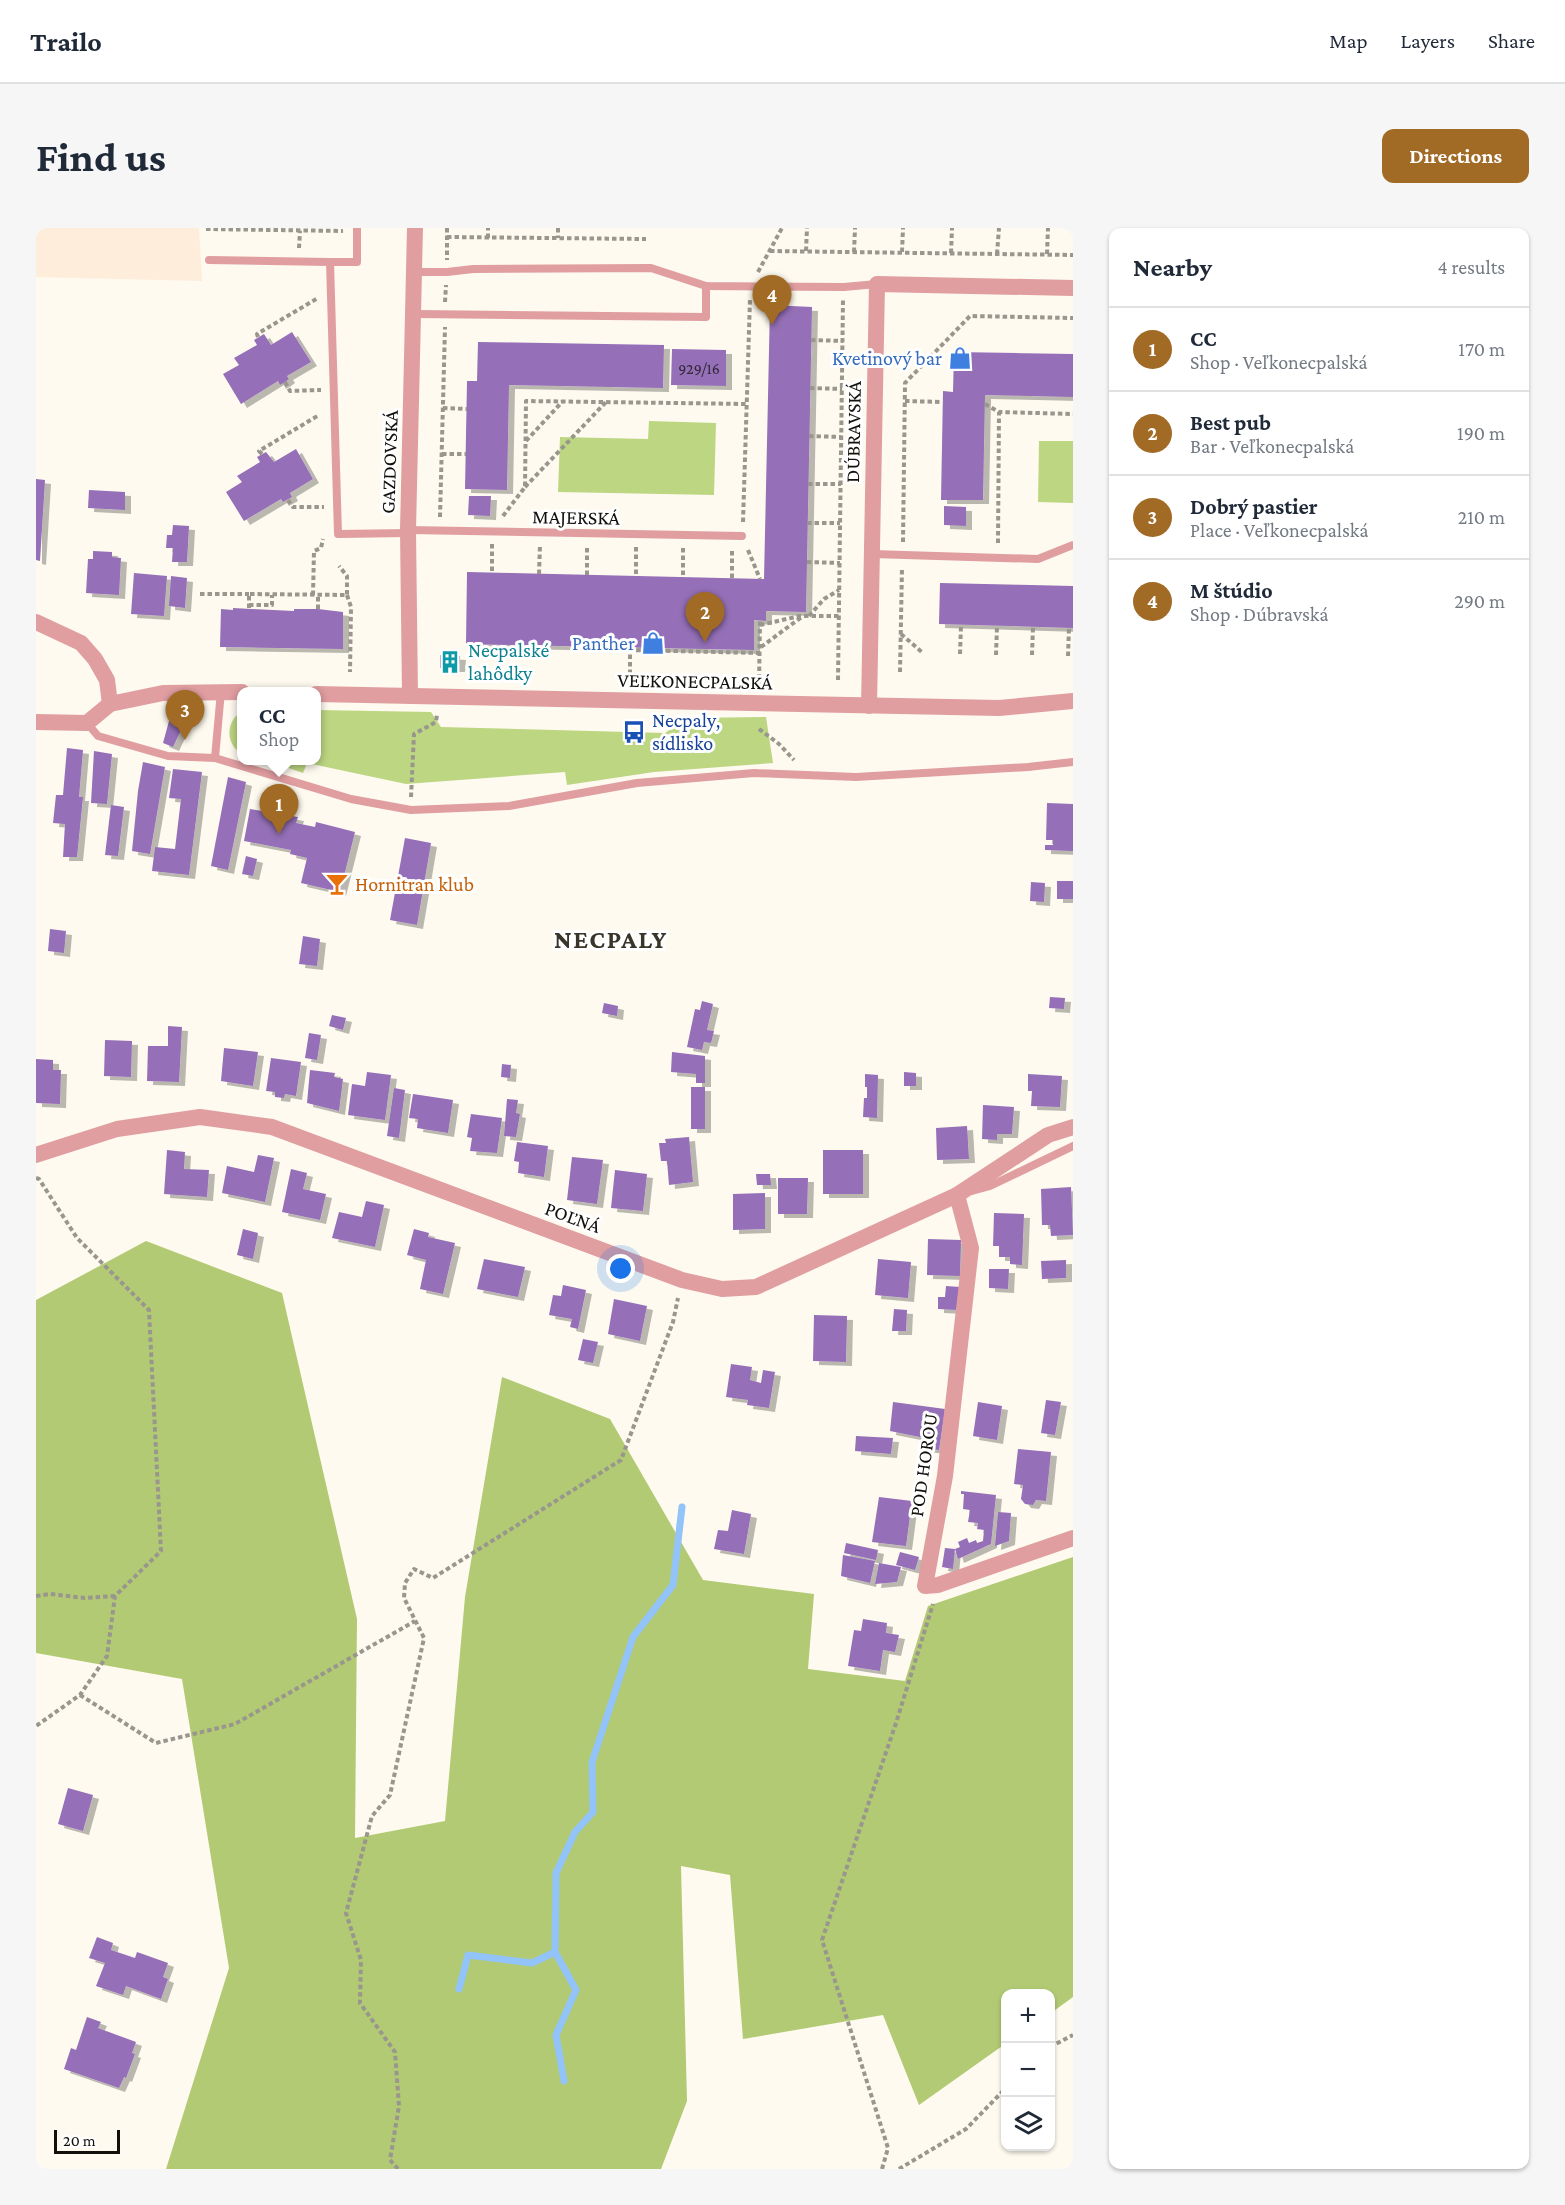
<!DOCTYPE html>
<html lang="en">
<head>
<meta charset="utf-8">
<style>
  :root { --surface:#fff; --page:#f6f6f7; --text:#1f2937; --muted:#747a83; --line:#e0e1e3; --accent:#a16a25 }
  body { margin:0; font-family:"Crimson Pro",serif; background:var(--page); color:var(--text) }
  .controls { position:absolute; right:18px; bottom:18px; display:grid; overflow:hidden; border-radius:12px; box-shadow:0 2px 4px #0004 }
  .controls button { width:54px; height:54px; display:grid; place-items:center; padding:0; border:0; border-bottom:2px solid var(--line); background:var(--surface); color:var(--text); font:30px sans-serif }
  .scale { position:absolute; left:18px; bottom:15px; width:66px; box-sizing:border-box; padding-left:6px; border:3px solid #11100b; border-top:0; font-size:16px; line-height:21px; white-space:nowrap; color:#11100b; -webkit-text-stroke:4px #fff; paint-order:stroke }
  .you { position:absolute; left:585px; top:1041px; width:21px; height:21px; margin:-15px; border:4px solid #fff; border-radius:50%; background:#1a73e8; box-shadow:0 0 0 9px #1a73e833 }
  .badge { display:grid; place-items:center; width:39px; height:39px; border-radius:50%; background:var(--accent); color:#fff; font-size:20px; font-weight:700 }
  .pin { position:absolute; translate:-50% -50px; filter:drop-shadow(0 2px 3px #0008) }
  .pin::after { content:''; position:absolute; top:32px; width:21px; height:18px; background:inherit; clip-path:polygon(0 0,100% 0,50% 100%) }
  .popup { position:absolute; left:201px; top:459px; width:84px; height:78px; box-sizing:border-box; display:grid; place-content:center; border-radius:12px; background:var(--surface); filter:drop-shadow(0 2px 4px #0005); font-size:20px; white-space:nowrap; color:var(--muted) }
  .popup b { font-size:22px; color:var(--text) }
  .popup::after { content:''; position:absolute; left:50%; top:100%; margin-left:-12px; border:12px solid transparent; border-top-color:var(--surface) }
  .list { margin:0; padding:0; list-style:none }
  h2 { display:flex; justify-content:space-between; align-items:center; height:78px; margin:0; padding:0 24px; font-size:26px }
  h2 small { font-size:20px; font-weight:400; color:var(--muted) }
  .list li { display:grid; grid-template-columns:39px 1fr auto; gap:18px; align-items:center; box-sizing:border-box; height:84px; padding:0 24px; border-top:2px solid var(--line) }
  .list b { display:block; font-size:22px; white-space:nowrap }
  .list p { margin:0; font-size:20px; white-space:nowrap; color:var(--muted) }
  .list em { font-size:20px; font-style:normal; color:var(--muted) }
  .icon { flex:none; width:33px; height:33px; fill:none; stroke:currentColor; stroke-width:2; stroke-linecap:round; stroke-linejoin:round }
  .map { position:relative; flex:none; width:1037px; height:1941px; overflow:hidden; border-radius:12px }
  header { display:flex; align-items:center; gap:36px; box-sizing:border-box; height:84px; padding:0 30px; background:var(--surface); border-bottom:2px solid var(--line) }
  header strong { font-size:28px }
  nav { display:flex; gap:33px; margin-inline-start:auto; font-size:21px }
  .intro { display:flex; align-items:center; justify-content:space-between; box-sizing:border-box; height:144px; padding:0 36px }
  h1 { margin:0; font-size:42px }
  .button { padding:15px 27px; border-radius:12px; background:var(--accent); color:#fff; font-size:21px; font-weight:700 }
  main { display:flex; gap:36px; padding:0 36px }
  aside { flex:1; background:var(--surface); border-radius:12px; box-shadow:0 2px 4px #0004 }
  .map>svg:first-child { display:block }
  .education { fill:#feeddb }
  .green { fill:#bdd682 }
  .forest { fill:#b2ca74 }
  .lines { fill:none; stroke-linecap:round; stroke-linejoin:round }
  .stream { stroke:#92c3f9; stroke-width:7 }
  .building { fill:#956fb8; filter:url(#shadow) }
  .path { stroke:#99968e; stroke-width:4; stroke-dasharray:4.5 3; stroke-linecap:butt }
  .service { stroke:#e09ea1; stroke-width:8 }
  .minor { stroke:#e09ea1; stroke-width:16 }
  .labels { text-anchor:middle; stroke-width:6; stroke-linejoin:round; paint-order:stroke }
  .number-label { font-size:16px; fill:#322836 }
  .shop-label { font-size:20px; fill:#366cbe; stroke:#fff; text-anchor:end }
  .street-label { font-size:20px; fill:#11100b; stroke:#fff }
  .culture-label { font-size:20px; fill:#0d838f; stroke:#fff; text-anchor:start }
  .transit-label { font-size:20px; fill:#164399; stroke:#fff; text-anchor:start }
  .food-label { font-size:20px; fill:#c56008; stroke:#fff; text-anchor:start }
  .district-label { font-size:26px; font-weight:bold; letter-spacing:1.5px; fill:#39352a; stroke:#fff }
</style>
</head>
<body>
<header>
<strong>Trailo</strong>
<nav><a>Map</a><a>Layers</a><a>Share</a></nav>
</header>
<div class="intro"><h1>Find us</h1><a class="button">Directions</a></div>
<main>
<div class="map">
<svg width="1037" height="1941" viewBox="0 0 1037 1941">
  <defs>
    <filter id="shadow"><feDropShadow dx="6" dy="4" stdDeviation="0" flood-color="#0004"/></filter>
  </defs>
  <rect width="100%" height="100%" fill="#fefaef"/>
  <!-- education -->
  <polygon class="education" points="0,0 163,0 166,53 0,49"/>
  <!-- green -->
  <g class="green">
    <polygon points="613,193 680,195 678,267 522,264 524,209 612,211"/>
    <polygon points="1003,213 1037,213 1037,275 1002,274"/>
    <polygon points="281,482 395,484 405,499 629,505 651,490 730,489 737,535 618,544 531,557 529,544 370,556 271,535 267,545 232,533 280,532"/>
    <path d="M 205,484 L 205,525 C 189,516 190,493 205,484 Z"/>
  </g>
  <!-- forest -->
  <polygon class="forest" points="110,1013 246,1065 321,1391 319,1610 409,1593 429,1369 466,1149 574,1191 667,1352 778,1366 772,1441 869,1453 892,1378 1037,1329 1037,1769 1015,1785 1014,1766 969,1766 969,1816 883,1877 847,1787 707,1811 694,1647 645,1638 651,1873 625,1941 130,1941 193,1740 146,1451 0,1425 0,1072"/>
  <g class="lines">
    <!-- stream -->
    <g class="stream">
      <polyline points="423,1761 432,1727 496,1735 519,1724"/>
      <polyline points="528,1853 520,1807 540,1762 519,1724 520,1645 539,1604 557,1584 556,1534 597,1409 637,1357 646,1279"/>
    </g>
  </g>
  <!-- building -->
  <g class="building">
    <polygon points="734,77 776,79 770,384 730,383 730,393 718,392 718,422 430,416 431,344 728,351"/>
    <polygon points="256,104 275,134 251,148 253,151 249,154 244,157 242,153 205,176 187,146 203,137 198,130 221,117 218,112 228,106 235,117"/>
    <polygon points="442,114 628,117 627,160 473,157 471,262 429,261 431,153 441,153"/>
    <polygon points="636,121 690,122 690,158 635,157"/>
    <polygon points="918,124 1037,126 1037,169 949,167 947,272 905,272 907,163 917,164"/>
    <polygon points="260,221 277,251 254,265 256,269 247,274 245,271 208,293 190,264 206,254 201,248 224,234 221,229 230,224 238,234"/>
    <polygon points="0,251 9,252 4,333 0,332"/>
    <polygon points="53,262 89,264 89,282 52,280"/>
    <polygon points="433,268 455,268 454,288 432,287"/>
    <polygon points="908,278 930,279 930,298 908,297"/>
    <polygon points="137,297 153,298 151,334 136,334 137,320 130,320 131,307 136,307"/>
    <polygon points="57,323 76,324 76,329 85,330 83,367 50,365 52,331 57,331"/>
    <polygon points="98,345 131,348 128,388 95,386"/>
    <polygon points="135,348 151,350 149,380 133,378"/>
    <polygon points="904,355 1037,358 1037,400 903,396"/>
    <polygon points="197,380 258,383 258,381 282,381 307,384 307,421 184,419 185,381 197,382"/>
    <polygon points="404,427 424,428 423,440 404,440"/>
    <polygon points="133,493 147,498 137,519 127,515"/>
    <polygon points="31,520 47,522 43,569 47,569 41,629 27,629 29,596 17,595 20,567 27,567"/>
    <polygon points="58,523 76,526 71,576 55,575"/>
    <polygon points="107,534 129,539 114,626 96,623 102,563"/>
    <polygon points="137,541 166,544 153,647 116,643 119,619 139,621 145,571 133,570"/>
    <polygon points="192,549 210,554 192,642 175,638"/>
    <polygon points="1011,575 1037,576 1037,623 1009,622 1009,617 1017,617 1017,612 1010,612"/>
    <polygon points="75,577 88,579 82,628 69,627"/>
    <polygon points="214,581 262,589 260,595 279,599 280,594 319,604 304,664 265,655 271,630 254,626 255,622 208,613"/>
    <polygon points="369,610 395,615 381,697 354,692"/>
    <polygon points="210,628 221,631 217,648 206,646"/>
    <rect x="1021" y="653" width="16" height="18"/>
    <polygon points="995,654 1009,655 1008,674 994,673"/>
    <polygon points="14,701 30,703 28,725 12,723"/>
    <polygon points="267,708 284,711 281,738 263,736"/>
    <polygon points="1014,769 1029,770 1028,781 1013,780"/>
    <polygon points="666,773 677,776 671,802 678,803 675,815 668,814 666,822 651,819 659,781 664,782"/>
    <polygon points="568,775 582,778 581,788 566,785"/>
    <polygon points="296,787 310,790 307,802 293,798"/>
    <polygon points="132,798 146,799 143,854 111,853 112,818 132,818"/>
    <polygon points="273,805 285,807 281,832 269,830"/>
    <polygon points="69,812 96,813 95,849 68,848"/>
    <polygon points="188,820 222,824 217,858 185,853"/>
    <polygon points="636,824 669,828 669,855 660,855 660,846 635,844"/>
    <polygon points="235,830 265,834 260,868 249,866 248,870 239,869 239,864 230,863"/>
    <polygon points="0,831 17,832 17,842 25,842 24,876 0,875"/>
    <polygon points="466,836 475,837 474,850 465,849"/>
    <polygon points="274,842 299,845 298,849 307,851 303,883 271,875"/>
    <polygon points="331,844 355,847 349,892 312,887 316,856 329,858"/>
    <polygon points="868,844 880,845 880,858 868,858"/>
    <polygon points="829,846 842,847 841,890 827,889 828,870 831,870 831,859 829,859"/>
    <polygon points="992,846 1026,848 1024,879 995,878 996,863 992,863"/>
    <rect x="655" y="859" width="14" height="42"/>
    <polygon points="358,860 369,862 363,910 351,908"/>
    <polygon points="377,866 417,872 412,905 381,900 382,891 373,890"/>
    <polygon points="471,871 482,872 480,885 484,886 480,909 468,908"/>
    <polygon points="947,877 978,879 976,906 961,906 961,912 946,911"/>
    <polygon points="435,886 466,890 461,925 434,923 436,910 431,909"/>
    <polygon points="931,898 933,931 901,932 900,900"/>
    <polygon points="653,909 657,954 633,957 631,933 625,933 623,915 630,915 629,911"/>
    <polygon points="481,914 512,918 508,949 482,945 483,934 478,933"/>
    <polygon points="131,922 149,924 148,941 173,942 171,969 128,966"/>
    <rect x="787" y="922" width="40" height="44"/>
    <polygon points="222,927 238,930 229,974 186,965 191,938 218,944"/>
    <polygon points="536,929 567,932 561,976 531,972"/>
    <polygon points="255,941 271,945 267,961 290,966 284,992 246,984"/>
    <polygon points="579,942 611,946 607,983 575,980"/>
    <polygon points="720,946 734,946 735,957 721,957"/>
    <polygon points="742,950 772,950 771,986 742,986"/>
    <polygon points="1035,959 1037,1007 1015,1008 1014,997 1006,997 1005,961"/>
    <polygon points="729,965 729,1001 697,1002 697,966"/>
    <polygon points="330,973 348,977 339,1019 296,1010 303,984 326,989"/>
    <polygon points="958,985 988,986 986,1037 974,1036 974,1029 963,1029 963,1018 957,1018"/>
    <polygon points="207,1001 222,1005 217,1031 201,1027"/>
    <polygon points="378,1001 393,1005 392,1009 419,1015 407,1066 384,1061 390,1032 371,1027"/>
    <polygon points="892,1011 925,1012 924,1048 891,1047"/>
    <polygon points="448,1031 489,1039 482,1069 441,1061"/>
    <polygon points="842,1031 875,1034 872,1070 839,1067"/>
    <polygon points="1030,1032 1030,1050 1006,1051 1005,1033"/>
    <polygon points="953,1041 973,1041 972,1061 953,1060"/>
    <polygon points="527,1057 550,1062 542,1101 534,1099 536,1091 513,1087 517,1067 525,1068"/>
    <polygon points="910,1058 924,1059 922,1082 902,1081 902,1069 909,1069"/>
    <polygon points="578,1071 611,1078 604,1113 572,1106"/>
    <polygon points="858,1081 871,1082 870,1103 856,1103"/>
    <polygon points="778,1087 811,1088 810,1134 777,1133"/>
    <polygon points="547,1111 562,1114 557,1135 542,1132"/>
    <polygon points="695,1136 716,1139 714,1152 725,1155 727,1142 739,1144 733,1180 711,1177 712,1172 690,1169"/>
    <polygon points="1010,1172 1025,1174 1019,1207 1005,1205"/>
    <polygon points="857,1174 909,1181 903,1222 887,1220 889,1210 854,1203"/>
    <polygon points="942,1174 966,1178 961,1212 937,1208"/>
    <polygon points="820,1208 857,1210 855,1226 819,1223"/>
    <polygon points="982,1221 1015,1224 1010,1273 1000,1272 997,1277 989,1276 985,1271 987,1257 978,1256"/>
    <polygon points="925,1263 960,1267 955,1316 922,1331 919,1321 924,1319 922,1314 931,1310 933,1315 940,1312 941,1315 947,1313 948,1302 941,1301 942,1295 932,1294 934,1282 927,1281 928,1266 925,1266"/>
    <polygon points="843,1269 876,1273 870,1318 836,1314"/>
    <polygon points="696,1282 715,1286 708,1326 678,1321 682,1302 692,1303"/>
    <polygon points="962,1284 975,1285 973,1313 959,1318"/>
    <polygon points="810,1315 842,1322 840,1332 808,1325"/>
    <polygon points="909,1320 919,1321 917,1341 906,1339"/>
    <polygon points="864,1324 883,1329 879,1342 860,1337"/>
    <polygon points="807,1327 839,1333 834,1355 805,1348"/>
    <polygon points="843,1335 865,1339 861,1354 839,1356"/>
    <polygon points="827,1391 851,1395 850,1405 863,1407 859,1424 847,1422 844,1443 812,1438 818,1402 825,1403"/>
    <polygon points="32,1560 57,1567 47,1603 22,1596"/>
    <polygon points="61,1709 77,1715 75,1722 99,1730 101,1724 132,1735 127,1749 132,1751 125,1771 90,1758 87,1767 60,1758 69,1735 53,1730"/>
    <polygon points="51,1789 65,1794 62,1800 100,1814 96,1825 99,1826 90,1850 88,1849 83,1860 28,1841 35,1820 40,1822"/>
  </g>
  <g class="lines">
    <!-- path -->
    <g class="path">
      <polyline points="411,0 411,32"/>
      <polyline points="522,0 522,10"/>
      <polyline points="170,1 307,3"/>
      <polyline points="411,9 610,11"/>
      <polyline points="452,10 452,0"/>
      <polyline points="263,20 264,3"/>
      <polyline points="734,23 1037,27"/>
      <polyline points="770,23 771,0"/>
      <polyline points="818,24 819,0"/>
      <polyline points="866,24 867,0"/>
      <polyline points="915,25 916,0"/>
      <polyline points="961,26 963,0"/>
      <polyline points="1011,26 1012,0"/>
      <polyline points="722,44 746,0"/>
      <polyline points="409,74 410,57"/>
      <polyline points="222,109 221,106 282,70"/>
      <polyline points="775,112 807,113"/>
      <polyline points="249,154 254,163 285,162"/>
      <polyline points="774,160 806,161"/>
      <polyline points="869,173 906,174"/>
      <polyline points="949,176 963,184 1037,186"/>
      <polyline points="407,180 431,181"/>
      <polyline points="773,208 805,209"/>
      <polyline points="490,213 527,173"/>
      <polyline points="226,226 223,223 283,187"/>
      <polyline points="406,226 430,226"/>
      <polyline points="772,256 805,256"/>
      <polyline points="489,259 570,174"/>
      <polyline points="252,272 257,279 288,279"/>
      <polyline points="467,288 489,259 490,173 711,176"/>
      <polyline points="404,289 409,99"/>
      <polyline points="707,294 714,71"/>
      <polyline points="771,295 804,295"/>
      <polyline points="867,314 869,155 934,88 1037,90"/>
      <polyline points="962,315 963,184"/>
      <polyline points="456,316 456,345"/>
      <polyline points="600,319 600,348"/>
      <polyline points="647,320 647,349"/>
      <polyline points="712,322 724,351"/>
      <polyline points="771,334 804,335"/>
      <polyline points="503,346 504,317"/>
      <polyline points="551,347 551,318"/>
      <polyline points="696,350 696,321"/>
      <polyline points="164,366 213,366"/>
      <polyline points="277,367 278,323 285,320 287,311"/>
      <polyline points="311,367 315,379 314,444"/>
      <polyline points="213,377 236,377 236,367"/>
      <polyline points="213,380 213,366 311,367 311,348 303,338"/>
      <polyline points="282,381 282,367"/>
      <polyline points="773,388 788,371 803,362"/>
      <polyline points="724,397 764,388 803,388"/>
      <polyline points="865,406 887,425"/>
      <polyline points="725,419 767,388"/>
      <polyline points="924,426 925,397"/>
      <polyline points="960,427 961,398"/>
      <polyline points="996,427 997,399"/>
      <polyline points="1032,428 1033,399"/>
      <polyline points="864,444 866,340"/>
      <polyline points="594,446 594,422 724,425"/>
      <polyline points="802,452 807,72"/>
      <polyline points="723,458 724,393"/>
      <polyline points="723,501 743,516 758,532"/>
      <polyline points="375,569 378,506 400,494 401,486"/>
      <polyline points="0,950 3,951 41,1010 113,1082 125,1323 79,1368 71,1428 44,1467 0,1498"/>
      <polyline points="0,1368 14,1366 49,1370 79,1368"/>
      <polyline points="44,1467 120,1515 199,1496 379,1393"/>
      <polyline points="1014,1819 1037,1807"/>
      <polyline points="362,1941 354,1932 363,1878 359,1824 324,1775 325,1732 310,1685 336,1588 354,1567 388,1410 368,1370 369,1355 378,1341 397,1350 585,1232 637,1094 642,1070"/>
      <polyline points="846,1941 852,1920 786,1712 860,1495 897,1376"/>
      <polyline points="863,1941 930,1901 969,1861"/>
    </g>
    <!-- service -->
    <g class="service">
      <polyline points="173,32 294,34 302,306 372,305"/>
      <polyline points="294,34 321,34 321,0"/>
      <polyline points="378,44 411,44 437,41 615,40 670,58 808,59 841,56"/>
      <polyline points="378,86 670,89 670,58"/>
      <polyline points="372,302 706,308"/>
      <polyline points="836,326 1002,331 1037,317"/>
      <polyline points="51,495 62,508 132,528 179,530 315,571 375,582 473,578 601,555 718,545 820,549 992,539 1037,534"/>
      <polyline points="179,530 185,463"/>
      <polyline points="936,963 954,958 1037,918"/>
    </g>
    <!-- minor -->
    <g class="minor">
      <polyline points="0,394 45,415 59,431 71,452 74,476"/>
      <polyline points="280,466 963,480 1037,473"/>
      <polyline points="374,468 372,302 379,0"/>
      <polyline points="833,478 841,56 1037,60"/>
      <polyline points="0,494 51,495 74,476 127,465 206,464"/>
      <polyline points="0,927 81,901 164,889 236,899 646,1052 686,1061 720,1059 921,967 1012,907 1037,899"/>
      <polyline points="921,967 935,1020 909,1248 889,1358 902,1357 1037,1310"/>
    </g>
  </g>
  <!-- icons -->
  <defs>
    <g id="shop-bare" transform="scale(1.8)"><path d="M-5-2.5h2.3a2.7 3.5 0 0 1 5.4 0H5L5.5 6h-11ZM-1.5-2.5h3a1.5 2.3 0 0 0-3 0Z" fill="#3f7fe0" stroke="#fff" stroke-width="2.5" paint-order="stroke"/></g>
    <g id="building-bare" transform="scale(1.8)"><path d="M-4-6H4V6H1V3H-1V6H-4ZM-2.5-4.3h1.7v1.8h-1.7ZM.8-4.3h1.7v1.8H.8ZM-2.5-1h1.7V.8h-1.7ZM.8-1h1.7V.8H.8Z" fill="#0f9aa8" stroke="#fff" stroke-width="2.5" paint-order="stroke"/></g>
    <g id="bus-bare" transform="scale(1.8)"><path d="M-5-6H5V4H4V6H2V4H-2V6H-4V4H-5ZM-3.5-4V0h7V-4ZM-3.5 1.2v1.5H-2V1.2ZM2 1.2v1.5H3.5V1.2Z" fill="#1a4fb4" stroke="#fff" stroke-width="2.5" paint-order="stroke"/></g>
    <g id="bar-bare" transform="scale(1.8)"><path d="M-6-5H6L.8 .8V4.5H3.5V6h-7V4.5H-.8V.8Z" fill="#e8710a" stroke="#fff" stroke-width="2.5" paint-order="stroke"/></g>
  </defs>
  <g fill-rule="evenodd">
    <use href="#shop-bare" x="924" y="130"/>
    <use href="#shop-bare" x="617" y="415"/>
    <use href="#building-bare" x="414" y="434"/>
    <use href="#bus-bare" x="598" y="504"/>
    <use href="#bar-bare" x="301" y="656"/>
  </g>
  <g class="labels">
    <!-- number labels -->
    <g class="number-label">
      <text x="663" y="146">929/16</text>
    </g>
    <!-- shop labels -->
    <g class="shop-label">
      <text x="906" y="137">Kvetinový bar</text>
      <text x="599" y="422">Panther</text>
    </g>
    <!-- street labels -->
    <g class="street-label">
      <text transform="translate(817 204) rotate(-89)" y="7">DÚBRAVSKÁ</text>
      <text transform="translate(353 234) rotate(-88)" y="7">GAZDOVSKÁ</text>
      <text transform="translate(540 289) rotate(1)" y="7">MAJERSKÁ</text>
      <text transform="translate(659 453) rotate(1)" y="7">VEĽKONECPALSKÁ</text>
      <text transform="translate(537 989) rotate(20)" y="7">POĽNÁ</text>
      <text transform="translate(887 1237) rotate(-82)" y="7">POD HOROU</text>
    </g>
    <!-- culture labels -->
    <g class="culture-label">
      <text x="432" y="429">Necpalské<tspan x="432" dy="23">lahôdky</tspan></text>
    </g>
    <!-- transit labels -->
    <g class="transit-label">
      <text x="616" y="499">Necpaly,<tspan x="616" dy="23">sídlisko</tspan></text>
    </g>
    <!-- food labels -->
    <g class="food-label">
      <text x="319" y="663">Hornitran klub</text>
    </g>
    <!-- district labels -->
    <g class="district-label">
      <text x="575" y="720">NECPALY</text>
    </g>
  </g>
</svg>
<div class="controls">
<button>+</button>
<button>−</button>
<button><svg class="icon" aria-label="layers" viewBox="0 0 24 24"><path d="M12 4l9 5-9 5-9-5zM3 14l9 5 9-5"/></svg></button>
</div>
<div class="scale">20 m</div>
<div class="you"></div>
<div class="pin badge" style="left:243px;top:606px">1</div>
<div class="popup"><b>CC</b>Shop</div>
<div class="pin badge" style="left:669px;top:414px">2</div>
<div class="pin badge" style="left:149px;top:512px">3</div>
<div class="pin badge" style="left:736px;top:97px">4</div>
</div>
<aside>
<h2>Nearby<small>4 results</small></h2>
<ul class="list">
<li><span class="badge">1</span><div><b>CC</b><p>Shop · Veľkonecpalská</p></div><em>170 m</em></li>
<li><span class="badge">2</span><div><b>Best pub</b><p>Bar · Veľkonecpalská</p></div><em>190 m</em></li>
<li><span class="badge">3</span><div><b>Dobrý pastier</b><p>Place · Veľkonecpalská</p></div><em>210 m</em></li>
<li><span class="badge">4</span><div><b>M štúdio</b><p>Shop · Dúbravská</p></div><em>290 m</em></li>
</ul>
</aside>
</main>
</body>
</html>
